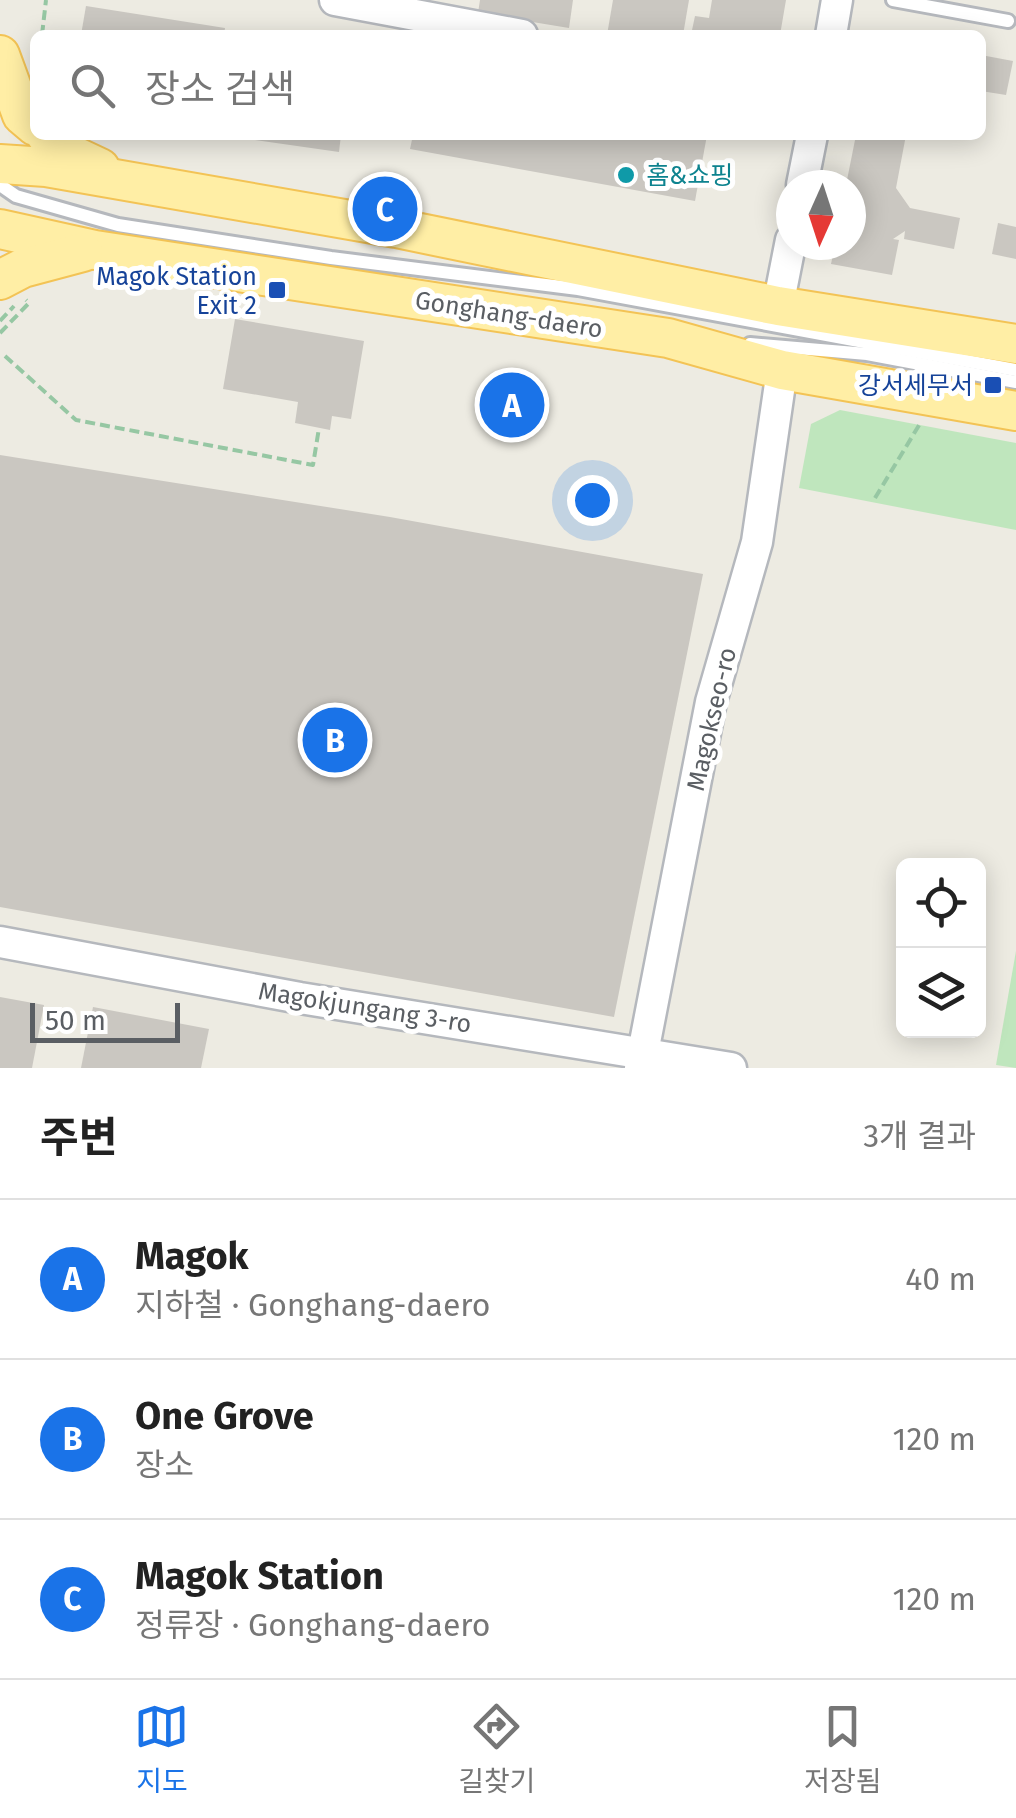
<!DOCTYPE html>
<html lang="ko">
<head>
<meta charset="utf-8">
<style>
  :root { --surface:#fff; --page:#f2f2f2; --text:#222; --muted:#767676; --line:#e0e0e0; --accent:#1a73e8 }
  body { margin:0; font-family:"Fira Sans","Noto Sans KR",sans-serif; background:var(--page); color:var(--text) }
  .controls { position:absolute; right:30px; bottom:30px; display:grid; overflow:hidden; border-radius:15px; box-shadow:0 5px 25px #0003 }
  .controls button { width:90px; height:90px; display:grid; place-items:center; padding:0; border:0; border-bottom:2px solid var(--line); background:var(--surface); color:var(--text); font:50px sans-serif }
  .compass { position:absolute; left:776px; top:170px; width:90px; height:90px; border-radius:50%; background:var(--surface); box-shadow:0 5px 25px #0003; rotate:183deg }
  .scale { position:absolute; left:30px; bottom:25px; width:150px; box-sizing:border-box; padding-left:10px; border:5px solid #5a5e63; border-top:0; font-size:28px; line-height:35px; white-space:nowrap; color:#5a5e63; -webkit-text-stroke:8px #fff; paint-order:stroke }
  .you { position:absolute; left:592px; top:500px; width:35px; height:35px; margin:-25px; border:8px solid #fff; border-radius:50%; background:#1a73e8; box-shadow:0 0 0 15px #1a73e833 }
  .badge { display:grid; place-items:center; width:65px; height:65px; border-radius:50%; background:var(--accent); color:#fff; font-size:32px; font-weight:700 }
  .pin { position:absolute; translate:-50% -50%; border:5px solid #fff; box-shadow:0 2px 10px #0006 }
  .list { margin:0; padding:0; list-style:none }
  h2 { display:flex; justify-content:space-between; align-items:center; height:130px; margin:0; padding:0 40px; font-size:42px }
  h2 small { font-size:32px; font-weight:400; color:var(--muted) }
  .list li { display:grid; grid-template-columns:65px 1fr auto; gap:30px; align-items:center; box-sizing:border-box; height:160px; padding:0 40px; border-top:2px solid var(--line) }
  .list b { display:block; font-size:38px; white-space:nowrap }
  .list p { margin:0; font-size:32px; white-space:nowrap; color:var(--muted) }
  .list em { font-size:32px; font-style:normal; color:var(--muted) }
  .icon { flex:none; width:55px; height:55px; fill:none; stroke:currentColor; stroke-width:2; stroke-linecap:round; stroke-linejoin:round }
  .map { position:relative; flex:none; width:1016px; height:1068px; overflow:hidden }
  .search { position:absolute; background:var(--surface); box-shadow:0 5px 25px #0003; left:30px; right:30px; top:30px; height:110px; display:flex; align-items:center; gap:25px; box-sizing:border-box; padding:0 35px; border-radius:15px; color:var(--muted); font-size:38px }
  .sheet { height:610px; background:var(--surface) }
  nav { display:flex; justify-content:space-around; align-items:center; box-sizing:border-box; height:140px; border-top:2px solid var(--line); background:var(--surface); font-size:28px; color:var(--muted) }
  nav a { display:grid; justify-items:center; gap:5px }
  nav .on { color:var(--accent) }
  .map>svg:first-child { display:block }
  .green { fill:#bfe6bd }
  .building { fill:#cac7c1 }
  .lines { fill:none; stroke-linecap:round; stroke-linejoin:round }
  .service-casing { stroke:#b5b8bd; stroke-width:18 }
  .tertiary-casing { stroke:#b5b8bd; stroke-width:35 }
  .primary-casing { stroke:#f3c355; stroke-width:42 }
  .path { stroke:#96c7a3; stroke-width:4; stroke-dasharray:10 5; stroke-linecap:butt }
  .service { stroke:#fff; stroke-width:12 }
  .tertiary { stroke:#fff; stroke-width:30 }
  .primary { stroke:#ffeea5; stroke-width:38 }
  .culture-dot { fill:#0f9aa8; stroke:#fff; stroke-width:4 }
  .transit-dot { fill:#1a4fb4; stroke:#fff; stroke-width:4 }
  .labels { text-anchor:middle; stroke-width:10; stroke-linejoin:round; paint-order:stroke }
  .culture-label { font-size:25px; fill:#0d838f; stroke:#fff; text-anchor:start }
  .transit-label { font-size:25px; fill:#164399; stroke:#fff; text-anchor:end }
  .street-label { font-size:25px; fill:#5a5e63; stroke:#fff }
</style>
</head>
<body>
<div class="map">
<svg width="1016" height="1068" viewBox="0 0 1016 1068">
  <rect width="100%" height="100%" fill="#edebe2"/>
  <!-- green -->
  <g class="green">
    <polygon points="840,410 1016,443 1016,530 799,488 811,424"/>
    <polygon points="1016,951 1016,1068 996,1065"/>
  </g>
  <!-- building -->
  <g class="building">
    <polygon points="480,0 573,0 569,28 478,13"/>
    <polygon points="613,0 689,0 683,35 607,35"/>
    <polygon points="712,0 786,0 780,35 691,35 695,16 709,18"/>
    <polygon points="86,6 225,28 224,35 81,35"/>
    <polygon points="981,55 1013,61 1006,95 981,91"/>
    <polygon points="256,135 341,135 339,152 255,140"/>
    <polygon points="413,135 707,135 695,201 410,149"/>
    <polygon points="856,135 906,135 896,188 910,208 960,218 954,249 904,239 905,231 893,239 899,240 892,275 831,264 835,245 851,245 851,185 846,185"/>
    <polygon points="998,223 1016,227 1016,259 992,254"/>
    <polygon points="235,319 364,341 351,419 332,416 330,430 295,423 298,402 223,389"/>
    <polygon points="0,455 390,517 703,574 614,1017 0,907"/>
    <polygon points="0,997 44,1005 32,1068 0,1068"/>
    <polygon points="93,1007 209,1029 201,1068 81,1068"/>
  </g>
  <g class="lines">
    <!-- service casing -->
    <g class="service-casing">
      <g id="service">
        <polyline points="893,0 1008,21"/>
        <polyline points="0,185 16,196 118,225 331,258 578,289 1016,370"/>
        <polyline points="750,344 867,354 1016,382"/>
      </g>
    </g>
    <!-- tertiary casing -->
    <g class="tertiary-casing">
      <g id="tertiary">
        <polyline points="335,0 522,35"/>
        <polyline points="831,35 837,0"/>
        <polyline points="802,185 812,135"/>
        <polyline points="778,306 791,240"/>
        <polyline points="0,942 300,998 731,1068"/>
        <polyline points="640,1068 711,702 757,542 782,370"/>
      </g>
    </g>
    <!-- primary casing -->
    <g class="primary-casing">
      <g id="primary">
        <polyline points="0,55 22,115 35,126"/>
        <polyline points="46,135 68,153 100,168"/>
        <polyline points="0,164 46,167 396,228 778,306 1016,344"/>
        <polyline points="0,229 95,250 668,338 782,370 1016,411"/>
        <polyline points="0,280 23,268 83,252"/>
      </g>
    </g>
    <!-- path -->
    <g class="path">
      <polyline points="42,35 46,0"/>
      <polyline points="0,321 14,306"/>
      <polyline points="0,333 29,303 26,300"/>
      <polyline points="5,356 76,420 313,465 319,428"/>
      <polyline points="875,498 921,422"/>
    </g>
    <!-- service -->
    <use href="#service" class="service"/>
    <!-- tertiary -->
    <use href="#tertiary" class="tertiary"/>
    <!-- primary -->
    <use href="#primary" class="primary"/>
  </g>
  <!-- markers -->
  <circle class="culture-dot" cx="626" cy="175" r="10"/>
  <g class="transit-dot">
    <rect x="267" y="280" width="20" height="20" rx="5"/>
    <rect x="983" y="375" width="20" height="20" rx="5"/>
  </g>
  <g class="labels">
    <!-- culture labels -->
    <g class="culture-label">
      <text x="646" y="184">홈&amp;쇼핑</text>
    </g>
    <!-- transit labels -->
    <g class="transit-label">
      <text x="257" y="285">Magok Station<tspan x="257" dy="29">Exit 2</tspan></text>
      <text x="973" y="394">강서세무서</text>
    </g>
    <!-- street labels -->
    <g class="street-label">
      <text transform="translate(509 314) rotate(9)" y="9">Gonghang-daero</text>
      <text transform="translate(711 719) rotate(-77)" y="9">Magokseo-ro</text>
      <text transform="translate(365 1007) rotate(9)" y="9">Magokjungang 3-ro</text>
    </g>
  </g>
</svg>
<div class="controls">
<button><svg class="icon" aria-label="locate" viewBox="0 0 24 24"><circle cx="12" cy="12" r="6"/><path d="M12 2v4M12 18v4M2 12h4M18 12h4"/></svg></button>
<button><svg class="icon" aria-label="layers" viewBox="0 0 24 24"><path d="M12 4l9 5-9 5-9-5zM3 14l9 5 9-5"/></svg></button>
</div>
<svg class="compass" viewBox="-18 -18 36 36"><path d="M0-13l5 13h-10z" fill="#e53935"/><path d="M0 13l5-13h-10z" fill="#767676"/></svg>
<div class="scale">50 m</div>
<div class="you"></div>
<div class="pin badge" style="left:512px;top:405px">A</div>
<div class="pin badge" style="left:335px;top:740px">B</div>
<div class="pin badge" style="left:385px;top:209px">C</div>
<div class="search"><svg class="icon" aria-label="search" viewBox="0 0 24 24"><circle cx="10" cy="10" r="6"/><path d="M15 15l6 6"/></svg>장소 검색</div>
</div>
<section class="sheet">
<h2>주변<small>3개 결과</small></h2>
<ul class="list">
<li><span class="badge">A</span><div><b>Magok</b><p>지하철 · Gonghang-daero</p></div><em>40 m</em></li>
<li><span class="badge">B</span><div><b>One Grove</b><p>장소</p></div><em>120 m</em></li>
<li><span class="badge">C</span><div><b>Magok Station</b><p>정류장 · Gonghang-daero</p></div><em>120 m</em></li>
</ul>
</section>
<nav>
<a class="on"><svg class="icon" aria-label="map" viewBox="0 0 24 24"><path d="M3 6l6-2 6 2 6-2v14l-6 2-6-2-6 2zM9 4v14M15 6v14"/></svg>지도</a>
<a><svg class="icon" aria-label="directions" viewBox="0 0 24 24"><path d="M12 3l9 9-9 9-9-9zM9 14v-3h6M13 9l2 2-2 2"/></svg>길찾기</a>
<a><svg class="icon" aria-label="saved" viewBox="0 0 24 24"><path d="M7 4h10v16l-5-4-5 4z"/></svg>저장됨</a>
</nav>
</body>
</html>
